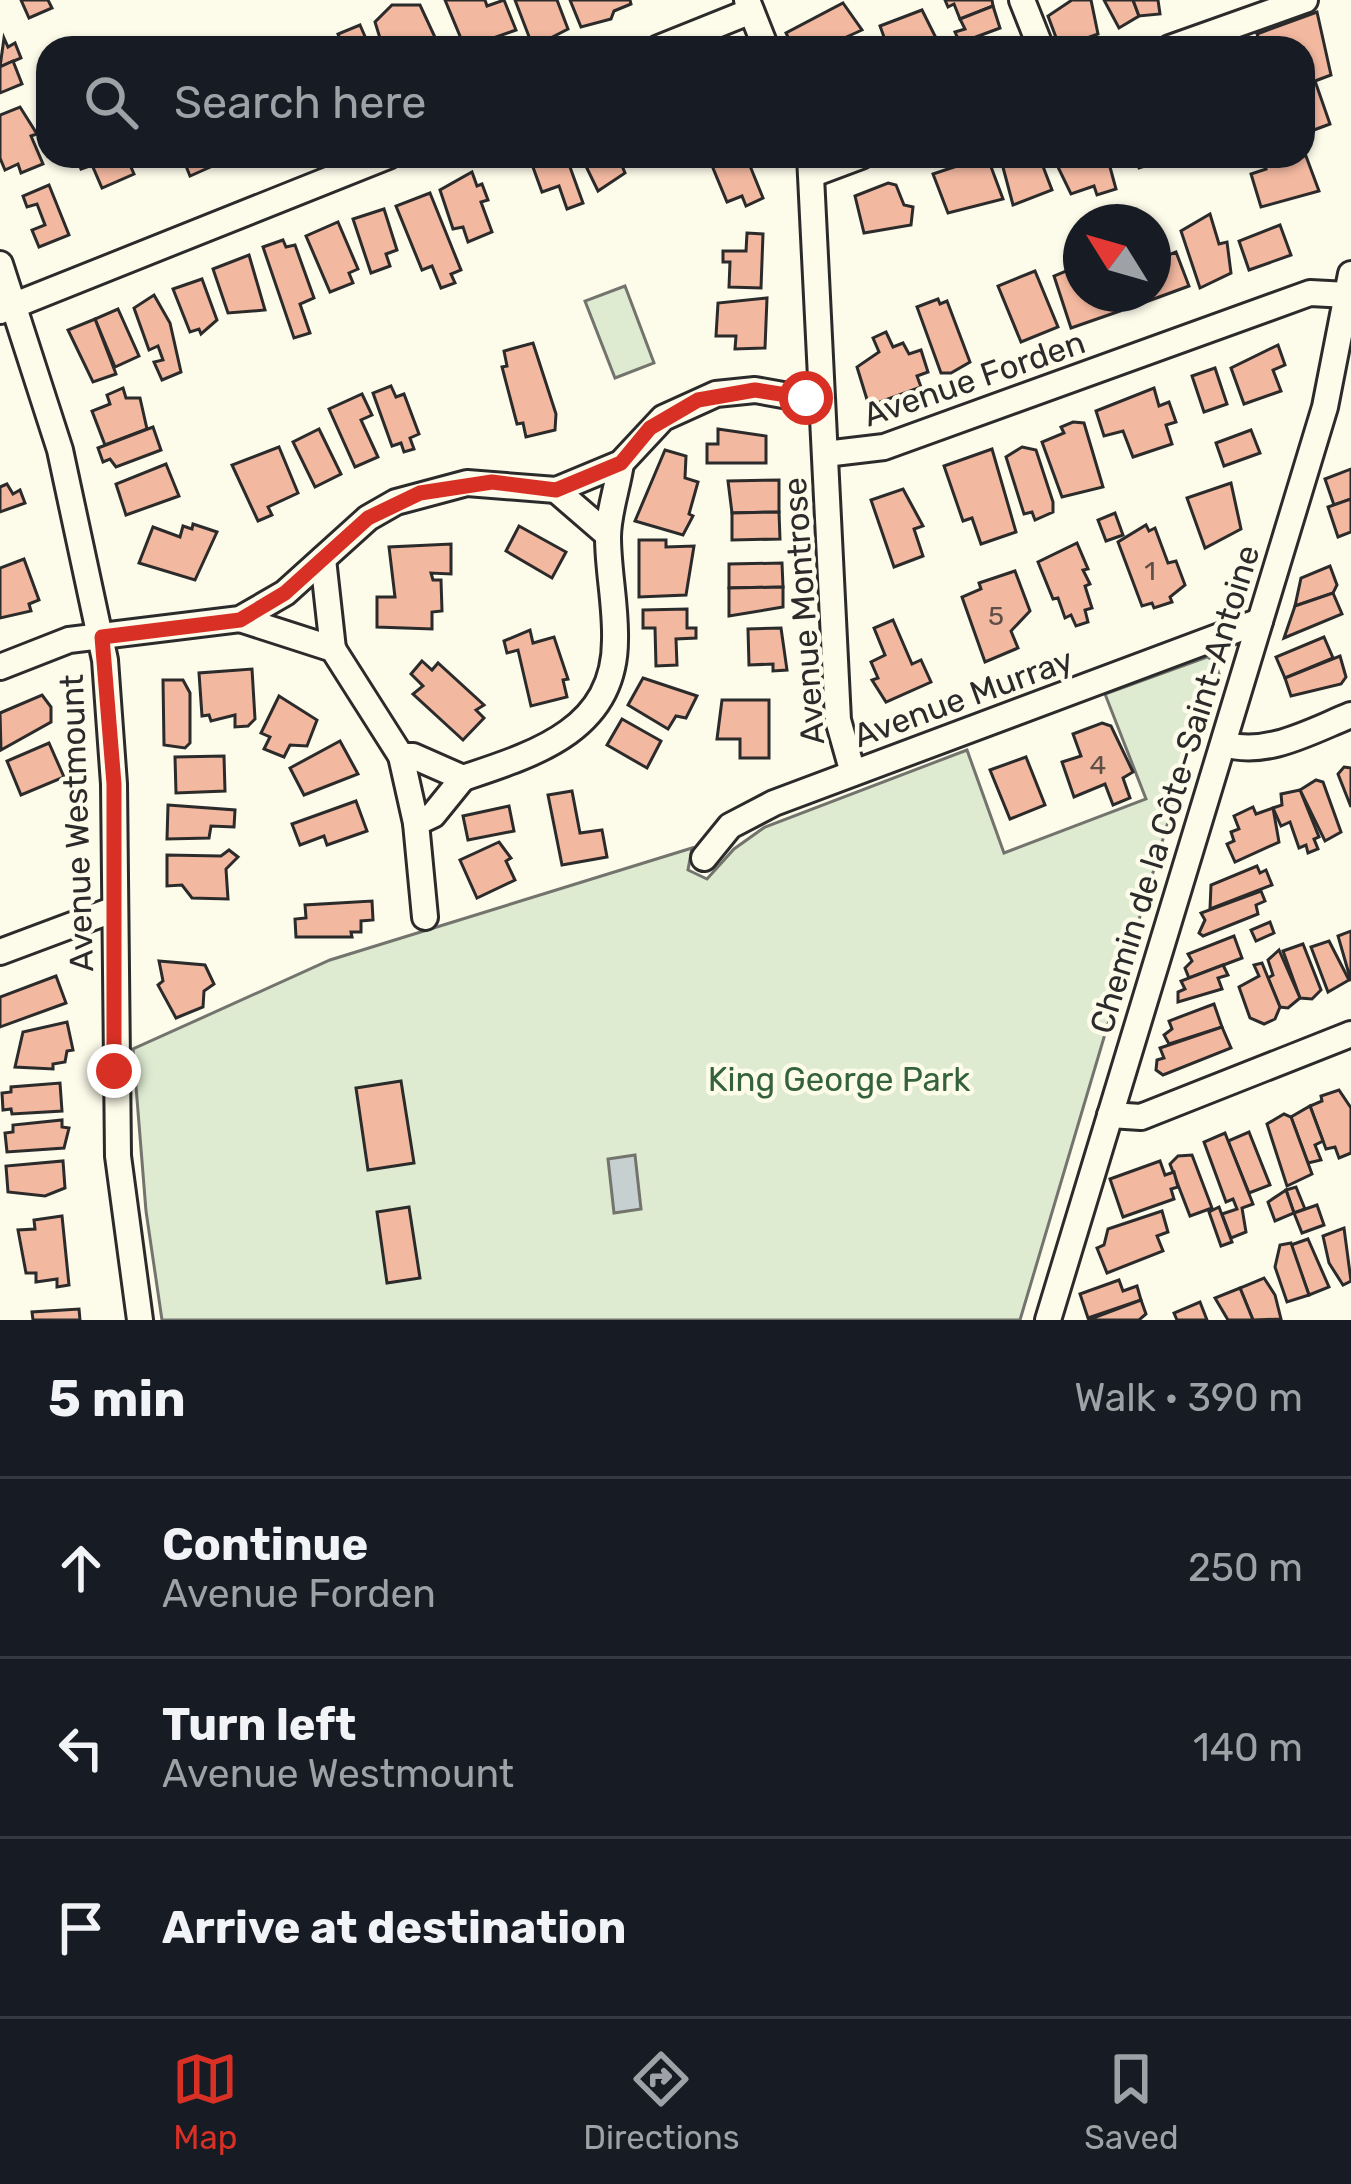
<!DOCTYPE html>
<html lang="en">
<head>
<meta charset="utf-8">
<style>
  :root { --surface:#171b24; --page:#20242c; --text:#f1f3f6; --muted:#9ea1a6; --line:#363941; --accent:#d93025 }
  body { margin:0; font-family:Rubik,sans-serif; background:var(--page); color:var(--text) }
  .compass { position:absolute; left:1063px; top:204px; width:108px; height:108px; border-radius:50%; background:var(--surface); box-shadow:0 3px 9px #0004; rotate:307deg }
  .stop { position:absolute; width:36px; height:36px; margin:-27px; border:9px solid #d93025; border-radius:50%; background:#fff }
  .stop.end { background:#d93025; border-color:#fff; box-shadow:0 3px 12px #0008 }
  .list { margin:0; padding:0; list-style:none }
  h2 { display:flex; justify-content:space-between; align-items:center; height:156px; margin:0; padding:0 48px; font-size:51px }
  h2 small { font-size:39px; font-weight:400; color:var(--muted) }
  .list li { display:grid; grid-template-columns:78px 1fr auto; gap:36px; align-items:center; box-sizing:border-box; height:180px; padding:0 48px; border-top:3px solid var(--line) }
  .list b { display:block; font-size:45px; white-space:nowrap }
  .list p { margin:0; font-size:39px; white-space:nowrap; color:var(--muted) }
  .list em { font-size:39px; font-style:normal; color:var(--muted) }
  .icon { flex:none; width:66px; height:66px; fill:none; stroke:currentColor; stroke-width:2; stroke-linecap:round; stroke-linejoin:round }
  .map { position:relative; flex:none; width:1351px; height:1320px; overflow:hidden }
  .search { position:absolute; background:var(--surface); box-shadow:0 3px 9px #0004; left:36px; right:36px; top:36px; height:132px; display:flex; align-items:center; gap:30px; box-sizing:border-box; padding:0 42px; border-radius:36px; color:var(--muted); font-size:45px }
  .sheet { height:696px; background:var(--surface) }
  nav { display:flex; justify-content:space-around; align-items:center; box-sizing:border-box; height:168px; border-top:3px solid var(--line); background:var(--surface); font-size:33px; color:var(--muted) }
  nav a { display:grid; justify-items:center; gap:6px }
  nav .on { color:var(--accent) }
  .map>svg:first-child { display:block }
  .green { fill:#deebd1; stroke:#74746e; stroke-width:3 }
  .water { fill:#c7d0d0; stroke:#74746e; stroke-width:3 }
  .building { fill:#f2b8a0; stroke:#2b2b2b; stroke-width:3 }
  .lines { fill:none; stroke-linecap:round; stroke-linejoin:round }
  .minor-casing { stroke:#2b2b2b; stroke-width:30 }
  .minor { stroke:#fdfbea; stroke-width:24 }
  .route { stroke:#d93025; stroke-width:15 }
  .labels { text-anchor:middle; stroke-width:9; stroke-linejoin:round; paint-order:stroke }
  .number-label { font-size:27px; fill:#5d4e48 }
  .street-label { font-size:33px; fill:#2b2b2b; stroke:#fdfbea }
  .park-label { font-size:33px; fill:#34623c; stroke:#fdfbea }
</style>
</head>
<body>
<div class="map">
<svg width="1351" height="1320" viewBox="0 0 1351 1320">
  <rect width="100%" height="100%" fill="#fdfbea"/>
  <!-- green -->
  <g class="green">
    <polygon points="625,286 654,363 615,378 585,301"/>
    <polygon points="1207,657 1215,661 1219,674 1193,738 1020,1320 162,1320 146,1211 133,1049 330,960 692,848 688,870 707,879 734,849 765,827 967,750 1004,853 1146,799 1105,694"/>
  </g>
  <!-- water -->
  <polygon class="water" points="635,1155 641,1209 614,1213 608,1159"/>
  <!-- building -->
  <g class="building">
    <polygon points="21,0 48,0 52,8 29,18"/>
    <polygon points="445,0 485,0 487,6 504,0 516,30 465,48"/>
    <polygon points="515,0 557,0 568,29 533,47"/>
    <polygon points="570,0 630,0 631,4 614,11 611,19 581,27"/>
    <polygon points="945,0 992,0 993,6 960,19 954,4 948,7"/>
    <polygon points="1091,0 1098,34 1060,48 1048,16 1072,0"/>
    <polygon points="1104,0 1133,0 1139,16 1119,28"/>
    <polygon points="1133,0 1158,0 1160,14 1139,16"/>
    <polygon points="843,3 862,30 822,48 793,48 786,33"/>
    <polygon points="392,5 420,5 440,48 383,48 375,22"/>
    <polygon points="993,6 1000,28 960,43 955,32 965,29 960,19"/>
    <polygon points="922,10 941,48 888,48 880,26"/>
    <polygon points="1317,12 1331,75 1315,81 1330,124 1303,134 1303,48 1262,48 1257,34"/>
    <polygon points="360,25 370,48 344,48 338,34"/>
    <polygon points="4,38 8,47 15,43 21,58 0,67"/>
    <polygon points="13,61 22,84 0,93 0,67"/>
    <polygon points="20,107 37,134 31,136 43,164 21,173 18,164 5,170 0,158 0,115"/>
    <polygon points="1303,148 1319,191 1261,207 1251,174 1266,169 1262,159 1303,156"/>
    <polygon points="76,156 126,156 134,174 102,188 92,165 81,169"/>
    <polygon points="182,156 235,156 190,176"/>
    <polygon points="538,156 566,156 583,203 567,209 559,186 542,192 530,159"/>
    <polygon points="581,156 618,156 625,173 598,191"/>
    <polygon points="708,156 746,156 763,198 746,206 742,196 727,202"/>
    <polygon points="987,156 1003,199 948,213 933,174"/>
    <polygon points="1000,156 1039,156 1052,190 1013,205"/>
    <polygon points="1107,156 1116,189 1097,195 1094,186 1071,194 1056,163 1059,156"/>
    <polygon points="1135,156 1177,156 1139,168"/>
    <polygon points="472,172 477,186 482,184 488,200 481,202 492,232 468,242 463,227 453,229 440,190"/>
    <polygon points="888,183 896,185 904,205 913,207 911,225 864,233 855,196"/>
    <polygon points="49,185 69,235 39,247 32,230 45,225 37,204 27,207 23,196"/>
    <polygon points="430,193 461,270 451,274 455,283 441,288 432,266 422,270 396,206"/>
    <polygon points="384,209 397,250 386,254 390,266 371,273 353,219"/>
    <polygon points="1210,214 1219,244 1227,242 1231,273 1200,288 1181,231"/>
    <polygon points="338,222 358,269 349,273 353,283 330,292 306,236"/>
    <polygon points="1280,225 1291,255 1249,270 1239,241"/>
    <polygon points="747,233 763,234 761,288 729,287 730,262 723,262 723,251 746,251"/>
    <polygon points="283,240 286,247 295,245 314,298 300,304 310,333 294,338 263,247"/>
    <polygon points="1081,250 1081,294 1114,294 1120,311 1071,328 1054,276 1076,267 1072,254"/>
    <polygon points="1176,252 1189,286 1132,307 1127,294 1153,294 1153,261"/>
    <polygon points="249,255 265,310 228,313 213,269"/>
    <polygon points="1035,271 1058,327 1021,342 998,286"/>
    <polygon points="202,279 217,320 201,334 199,329 190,332 173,289"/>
    <polygon points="154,295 170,323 181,372 162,380 154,362 163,360 158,346 149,350 134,308"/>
    <polygon points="767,298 765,348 735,349 736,336 716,336 718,303"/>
    <polygon points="938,299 940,304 947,301 970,362 951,373 941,373 917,307"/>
    <polygon points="118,309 139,356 115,367 95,319"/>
    <polygon points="95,319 116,374 93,382 68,330"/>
    <polygon points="886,332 893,347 903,343 909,354 921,350 928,372 917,376 921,387 869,406 857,367 879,352 873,338"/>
    <polygon points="533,343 556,414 555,430 526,437 523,423 517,424 502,367 507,366 504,351"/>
    <polygon points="1278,345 1285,365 1273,370 1281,391 1244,404 1231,368"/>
    <polygon points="1215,368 1227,404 1204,412 1192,376"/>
    <polygon points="391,386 396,397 404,394 419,434 410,438 414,449 404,452 401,443 392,446 373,393"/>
    <polygon points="123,388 126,398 140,398 147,429 105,445 92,411 110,404 107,395"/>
    <polygon points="1154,388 1159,406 1169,402 1176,422 1166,425 1172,444 1133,457 1123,431 1104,436 1096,411"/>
    <polygon points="362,394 372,415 361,420 378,457 355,467 329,409"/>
    <polygon points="1073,422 1084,423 1103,487 1062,497 1042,442 1064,433 1061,427"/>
    <polygon points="153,427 161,450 116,467 110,459 103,462 98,448"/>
    <polygon points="319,429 341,474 315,487 293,442"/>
    <polygon points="718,429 766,436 766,463 707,463 707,444 718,444"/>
    <polygon points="1251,430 1260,453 1224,466 1216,443"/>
    <polygon points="279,447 298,493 268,507 272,515 258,521 232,465"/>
    <polygon points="1022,447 1036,450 1053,502 1053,512 1035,520 1032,512 1024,514 1006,457"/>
    <polygon points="992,449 1016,532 981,544 972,518 963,521 944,466"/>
    <polygon points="665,450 686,456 685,478 698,482 689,514 693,516 683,535 635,521"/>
    <polygon points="166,464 179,496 126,515 116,484"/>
    <polygon points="1351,469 1351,499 1334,505 1325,479"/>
    <polygon points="779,480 779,512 732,513 728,481"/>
    <polygon points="1231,483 1241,529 1205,548 1187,498"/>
    <polygon points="7,484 13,494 20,490 25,503 0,512 0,487"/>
    <polygon points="903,489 923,526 914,529 923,556 894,567 871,500"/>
    <polygon points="1351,499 1351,532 1338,537 1328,507"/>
    <polygon points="779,512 780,539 732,540 732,513"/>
    <polygon points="1115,513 1123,535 1106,541 1098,520"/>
    <polygon points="193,524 217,532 195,580 139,563 153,527 180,537 183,526 192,529"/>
    <polygon points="1146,525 1149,531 1155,528 1168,563 1176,561 1185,585 1170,597 1172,602 1154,608 1152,603 1142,606 1118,542"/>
    <polygon points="519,526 566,552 552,578 506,551"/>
    <polygon points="639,540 666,540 666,547 694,546 686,595 639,597"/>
    <polygon points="1077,543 1088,569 1083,570 1090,584 1085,586 1092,608 1085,610 1088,622 1076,626 1071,615 1065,618 1058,598 1053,599 1038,562"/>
    <polygon points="451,544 451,574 431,573 433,580 441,580 442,611 432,612 432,629 377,627 377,597 395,597 389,547"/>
    <polygon points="24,559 39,600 29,604 31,611 0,618 0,568"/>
    <polygon points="782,563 783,587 729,588 729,564"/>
    <polygon points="1330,566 1337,585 1333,593 1295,606 1301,578"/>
    <polygon points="1015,571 1030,611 1011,631 1018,648 985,662 962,597 981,589 979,583"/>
    <polygon points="783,587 783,607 729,616 729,588"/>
    <polygon points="1333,593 1342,614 1284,638 1295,606"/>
    <polygon points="687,609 687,628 696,628 696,638 676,639 677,665 656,666 655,628 643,628 643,610"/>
    <polygon points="893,620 912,664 921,660 931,682 886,702 872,680 878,678 871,662 885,655 874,628"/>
    <polygon points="781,628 787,670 773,671 773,664 749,665 748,629"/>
    <polygon points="530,630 533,643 554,637 568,679 563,680 567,697 531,706 518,650 507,653 504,641"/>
    <polygon points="1324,637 1333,658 1285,678 1276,657"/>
    <polygon points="1340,656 1346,677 1341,684 1291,696 1285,678"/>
    <polygon points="422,661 432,670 438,663 484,705 476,710 484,718 463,740 413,694 423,686 411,674"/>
    <polygon points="252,669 255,719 248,726 235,727 235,715 211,721 209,715 202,716 199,673"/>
    <polygon points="643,678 697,696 686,718 676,716 668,729 628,705"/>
    <polygon points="163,680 183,680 190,693 190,743 185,748 164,745"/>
    <polygon points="42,695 51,707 51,722 1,750 0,713"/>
    <polygon points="279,696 317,720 307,746 290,745 284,757 264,749 270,737 261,733"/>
    <polygon points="722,700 769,700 769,758 740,758 740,739 717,739"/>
    <polygon points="622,719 661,741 647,768 607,745"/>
    <polygon points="1102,723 1111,726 1133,772 1123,778 1130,798 1113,805 1105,784 1074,797 1062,762 1081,756 1073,734"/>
    <polygon points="340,741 358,774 304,795 290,768"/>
    <polygon points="49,743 64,777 21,795 7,761"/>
    <polygon points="224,756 225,791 176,793 175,757"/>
    <polygon points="1026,757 1045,805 1010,819 990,770"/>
    <polygon points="1344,767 1351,768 1351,807 1338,774"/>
    <polygon points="1316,780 1323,782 1341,832 1325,841 1300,790"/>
    <polygon points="1300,790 1319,837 1314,839 1318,849 1308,853 1306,845 1299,848 1290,822 1281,826 1273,808 1282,805 1281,794"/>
    <polygon points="572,791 580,833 602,830 607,857 562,865 548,795"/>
    <polygon points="356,801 367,831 327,845 324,836 300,845 292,824"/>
    <polygon points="168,805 235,810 234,827 211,826 209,838 167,839"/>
    <polygon points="509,806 514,831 468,840 463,816"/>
    <polygon points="1253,807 1256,814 1273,808 1279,842 1235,862 1227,844 1234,841 1231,832 1239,829 1234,816"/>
    <polygon points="499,842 511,858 506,861 515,880 477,898 460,860"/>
    <polygon points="229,850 238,857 226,869 228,899 192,898 182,885 167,886 167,855 221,856"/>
    <polygon points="1257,866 1260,873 1266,870 1272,885 1210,909 1211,885"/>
    <polygon points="1261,891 1265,901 1256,905 1258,914 1203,936 1199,933 1205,920 1201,913"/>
    <polygon points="372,901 373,920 361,921 361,932 351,932 352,937 296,937 295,919 306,918 305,905"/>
    <polygon points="1270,922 1274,933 1256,941 1251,930"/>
    <polygon points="1351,931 1351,981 1338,936"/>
    <polygon points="1234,936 1242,958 1189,978 1185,968 1192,961 1188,954"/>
    <polygon points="1329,941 1349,980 1328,992 1311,947"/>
    <polygon points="1303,944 1321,990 1312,999 1300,998 1283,951"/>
    <polygon points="1279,950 1300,998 1288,1008 1280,1007 1268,978 1273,975 1268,960"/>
    <polygon points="159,961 205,965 214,984 204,991 203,1007 176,1018 158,985 163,981"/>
    <polygon points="1262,963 1280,1007 1275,1019 1264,1024 1250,1018 1239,987 1259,976 1254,965"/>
    <polygon points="1223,965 1228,975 1218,978 1222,989 1178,1002 1178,992 1185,989 1181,981"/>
    <polygon points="56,976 66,1003 0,1027 0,997"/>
    <polygon points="1214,1004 1222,1027 1169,1044 1164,1035 1172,1029 1169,1021"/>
    <polygon points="67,1022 73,1050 67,1051 65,1062 53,1064 53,1069 15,1067 23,1032"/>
    <polygon points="1222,1027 1231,1048 1163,1075 1156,1070 1157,1060 1164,1058 1160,1048"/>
    <polygon points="401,1081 414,1163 368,1170 356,1088"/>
    <polygon points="60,1083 62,1111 12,1114 11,1109 3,1110 2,1093 11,1092 11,1087"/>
    <polygon points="1339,1090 1351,1108 1351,1153 1339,1158 1335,1147 1326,1149 1310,1106 1322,1101 1321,1096"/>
    <polygon points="1310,1106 1323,1141 1315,1145 1321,1160 1308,1163 1291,1117"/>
    <polygon points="1284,1114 1291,1117 1312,1174 1287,1186 1267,1124"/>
    <polygon points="62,1120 62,1127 69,1128 64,1148 7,1152 5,1133 13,1132 13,1125"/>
    <polygon points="1249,1132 1270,1185 1249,1193 1228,1141"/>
    <polygon points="1225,1133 1253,1204 1242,1208 1246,1232 1231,1238 1222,1214 1237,1209 1233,1199 1226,1202 1204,1142"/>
    <polygon points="1192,1155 1212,1208 1190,1216 1170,1164 1178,1156"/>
    <polygon points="63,1161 65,1188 45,1196 8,1192 6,1166"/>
    <polygon points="1160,1161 1165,1175 1174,1172 1178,1187 1171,1189 1174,1199 1123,1217 1110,1179"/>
    <polygon points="1296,1187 1305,1209 1294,1213 1286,1190"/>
    <polygon points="1286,1190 1294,1213 1275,1221 1268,1202"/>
    <polygon points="1317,1205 1324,1225 1302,1233 1294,1213"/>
    <polygon points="409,1207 420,1278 387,1283 377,1212"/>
    <polygon points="1219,1207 1232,1242 1221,1246 1209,1212"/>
    <polygon points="1162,1211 1168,1232 1157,1236 1163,1251 1107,1273 1097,1248 1104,1245 1108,1229"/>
    <polygon points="62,1216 69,1285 57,1287 57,1279 36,1282 36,1273 26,1273 18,1230 35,1229 34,1220"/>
    <polygon points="1344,1228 1351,1281 1343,1285 1329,1263 1323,1236"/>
    <polygon points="1308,1239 1329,1287 1309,1295 1291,1245"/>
    <polygon points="1291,1243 1309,1295 1287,1302 1275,1267 1280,1245"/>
    <polygon points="1264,1278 1275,1295 1281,1319 1253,1320 1240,1288"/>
    <polygon points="1119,1280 1123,1291 1137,1286 1141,1300 1088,1318 1080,1294"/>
    <polygon points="1240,1288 1253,1320 1228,1320 1215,1298"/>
    <polygon points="1141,1300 1146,1314 1139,1320 1088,1320"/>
    <polygon points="1200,1302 1207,1320 1177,1320 1174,1313"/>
    <polygon points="79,1309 80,1320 33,1320 32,1312"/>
  </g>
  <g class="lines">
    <!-- minor casing -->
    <g class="minor-casing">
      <g id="minor">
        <polyline points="747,0 766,48"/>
        <polyline points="1022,0 1041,48"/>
        <polyline points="659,48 751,11"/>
        <polyline points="1170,48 1305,0"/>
        <polyline points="810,156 838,720 853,773"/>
        <polyline points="813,174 861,156"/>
        <polyline points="0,264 60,450 105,660 114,784 118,1156 140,1320"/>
        <polyline points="0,311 388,156"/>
        <polyline points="825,454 884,447 1310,293 1348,295"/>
        <polyline points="556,490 608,535"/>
        <polyline points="323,559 333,649"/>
        <path d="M 240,619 L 333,649 L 401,756 L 413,756 L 463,778 C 535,754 615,730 615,640 C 616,605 608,571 608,537 C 608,513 618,486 621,463"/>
        <polyline points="0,667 69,640 240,619 285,593 368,518 396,502 467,483 556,490 621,463 663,418 716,394 755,390 822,402"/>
        <path d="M 1224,744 C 1267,757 1311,731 1351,715"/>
        <polyline points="401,756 416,823 425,917"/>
        <polyline points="416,823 433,815 463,778"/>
        <polyline points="704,858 730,826 774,803 1260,621"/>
        <polyline points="0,952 115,909"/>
        <polyline points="1110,1115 1141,1117 1351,1034"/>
        <polyline points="1048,1320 1325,407 1351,274"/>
      </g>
    </g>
    <!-- minor -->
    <use href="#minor" class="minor"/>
  </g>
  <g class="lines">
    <!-- route -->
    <polyline class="route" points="114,1071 114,784 102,637 240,620 285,593 368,518 420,493 492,482 556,490 621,463 650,428 698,400 755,390 806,398"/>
  </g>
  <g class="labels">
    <!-- number labels -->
    <g class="number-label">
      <text x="1150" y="580">1</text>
      <text x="996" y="625">5</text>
      <text x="1098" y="774">4</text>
    </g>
    <!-- street labels -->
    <g class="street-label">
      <text transform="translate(974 378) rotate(-19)" y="12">Avenue Forden</text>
      <text transform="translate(803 611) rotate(-94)" y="12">Avenue Montrose</text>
      <text transform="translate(963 697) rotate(-20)" y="12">Avenue Murray</text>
      <text transform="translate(1174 789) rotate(-73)" y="12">Chemin de la Côte-Saint-Antoine</text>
      <text transform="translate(76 823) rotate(-92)" y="12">Avenue Westmount</text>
    </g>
    <!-- park labels -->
    <g class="park-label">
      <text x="839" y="1091">King George Park</text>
    </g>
  </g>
</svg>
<svg class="compass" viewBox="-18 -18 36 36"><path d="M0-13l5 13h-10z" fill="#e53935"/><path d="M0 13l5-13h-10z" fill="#9ea1a6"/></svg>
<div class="stop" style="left:806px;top:398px"></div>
<div class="stop end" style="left:114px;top:1071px"></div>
<div class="search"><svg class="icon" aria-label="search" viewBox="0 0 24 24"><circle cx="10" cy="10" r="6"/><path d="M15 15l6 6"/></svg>Search here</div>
</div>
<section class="sheet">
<h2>5 min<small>Walk · 390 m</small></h2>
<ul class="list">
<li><svg class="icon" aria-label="ahead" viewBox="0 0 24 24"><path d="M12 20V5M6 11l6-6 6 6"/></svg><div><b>Continue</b><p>Avenue Forden</p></div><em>250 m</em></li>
<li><svg class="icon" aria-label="left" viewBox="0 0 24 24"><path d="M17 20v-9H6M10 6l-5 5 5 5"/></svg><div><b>Turn left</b><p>Avenue Westmount</p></div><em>140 m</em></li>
<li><svg class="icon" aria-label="arrive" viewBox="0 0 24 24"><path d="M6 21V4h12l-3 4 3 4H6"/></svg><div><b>Arrive at destination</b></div></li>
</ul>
</section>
<nav>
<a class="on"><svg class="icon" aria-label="map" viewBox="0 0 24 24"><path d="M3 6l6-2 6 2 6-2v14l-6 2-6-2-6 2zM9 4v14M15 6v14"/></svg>Map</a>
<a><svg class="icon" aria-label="directions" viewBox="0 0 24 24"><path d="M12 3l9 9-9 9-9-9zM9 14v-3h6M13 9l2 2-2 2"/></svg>Directions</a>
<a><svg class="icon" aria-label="saved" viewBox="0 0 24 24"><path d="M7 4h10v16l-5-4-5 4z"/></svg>Saved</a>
</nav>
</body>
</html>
